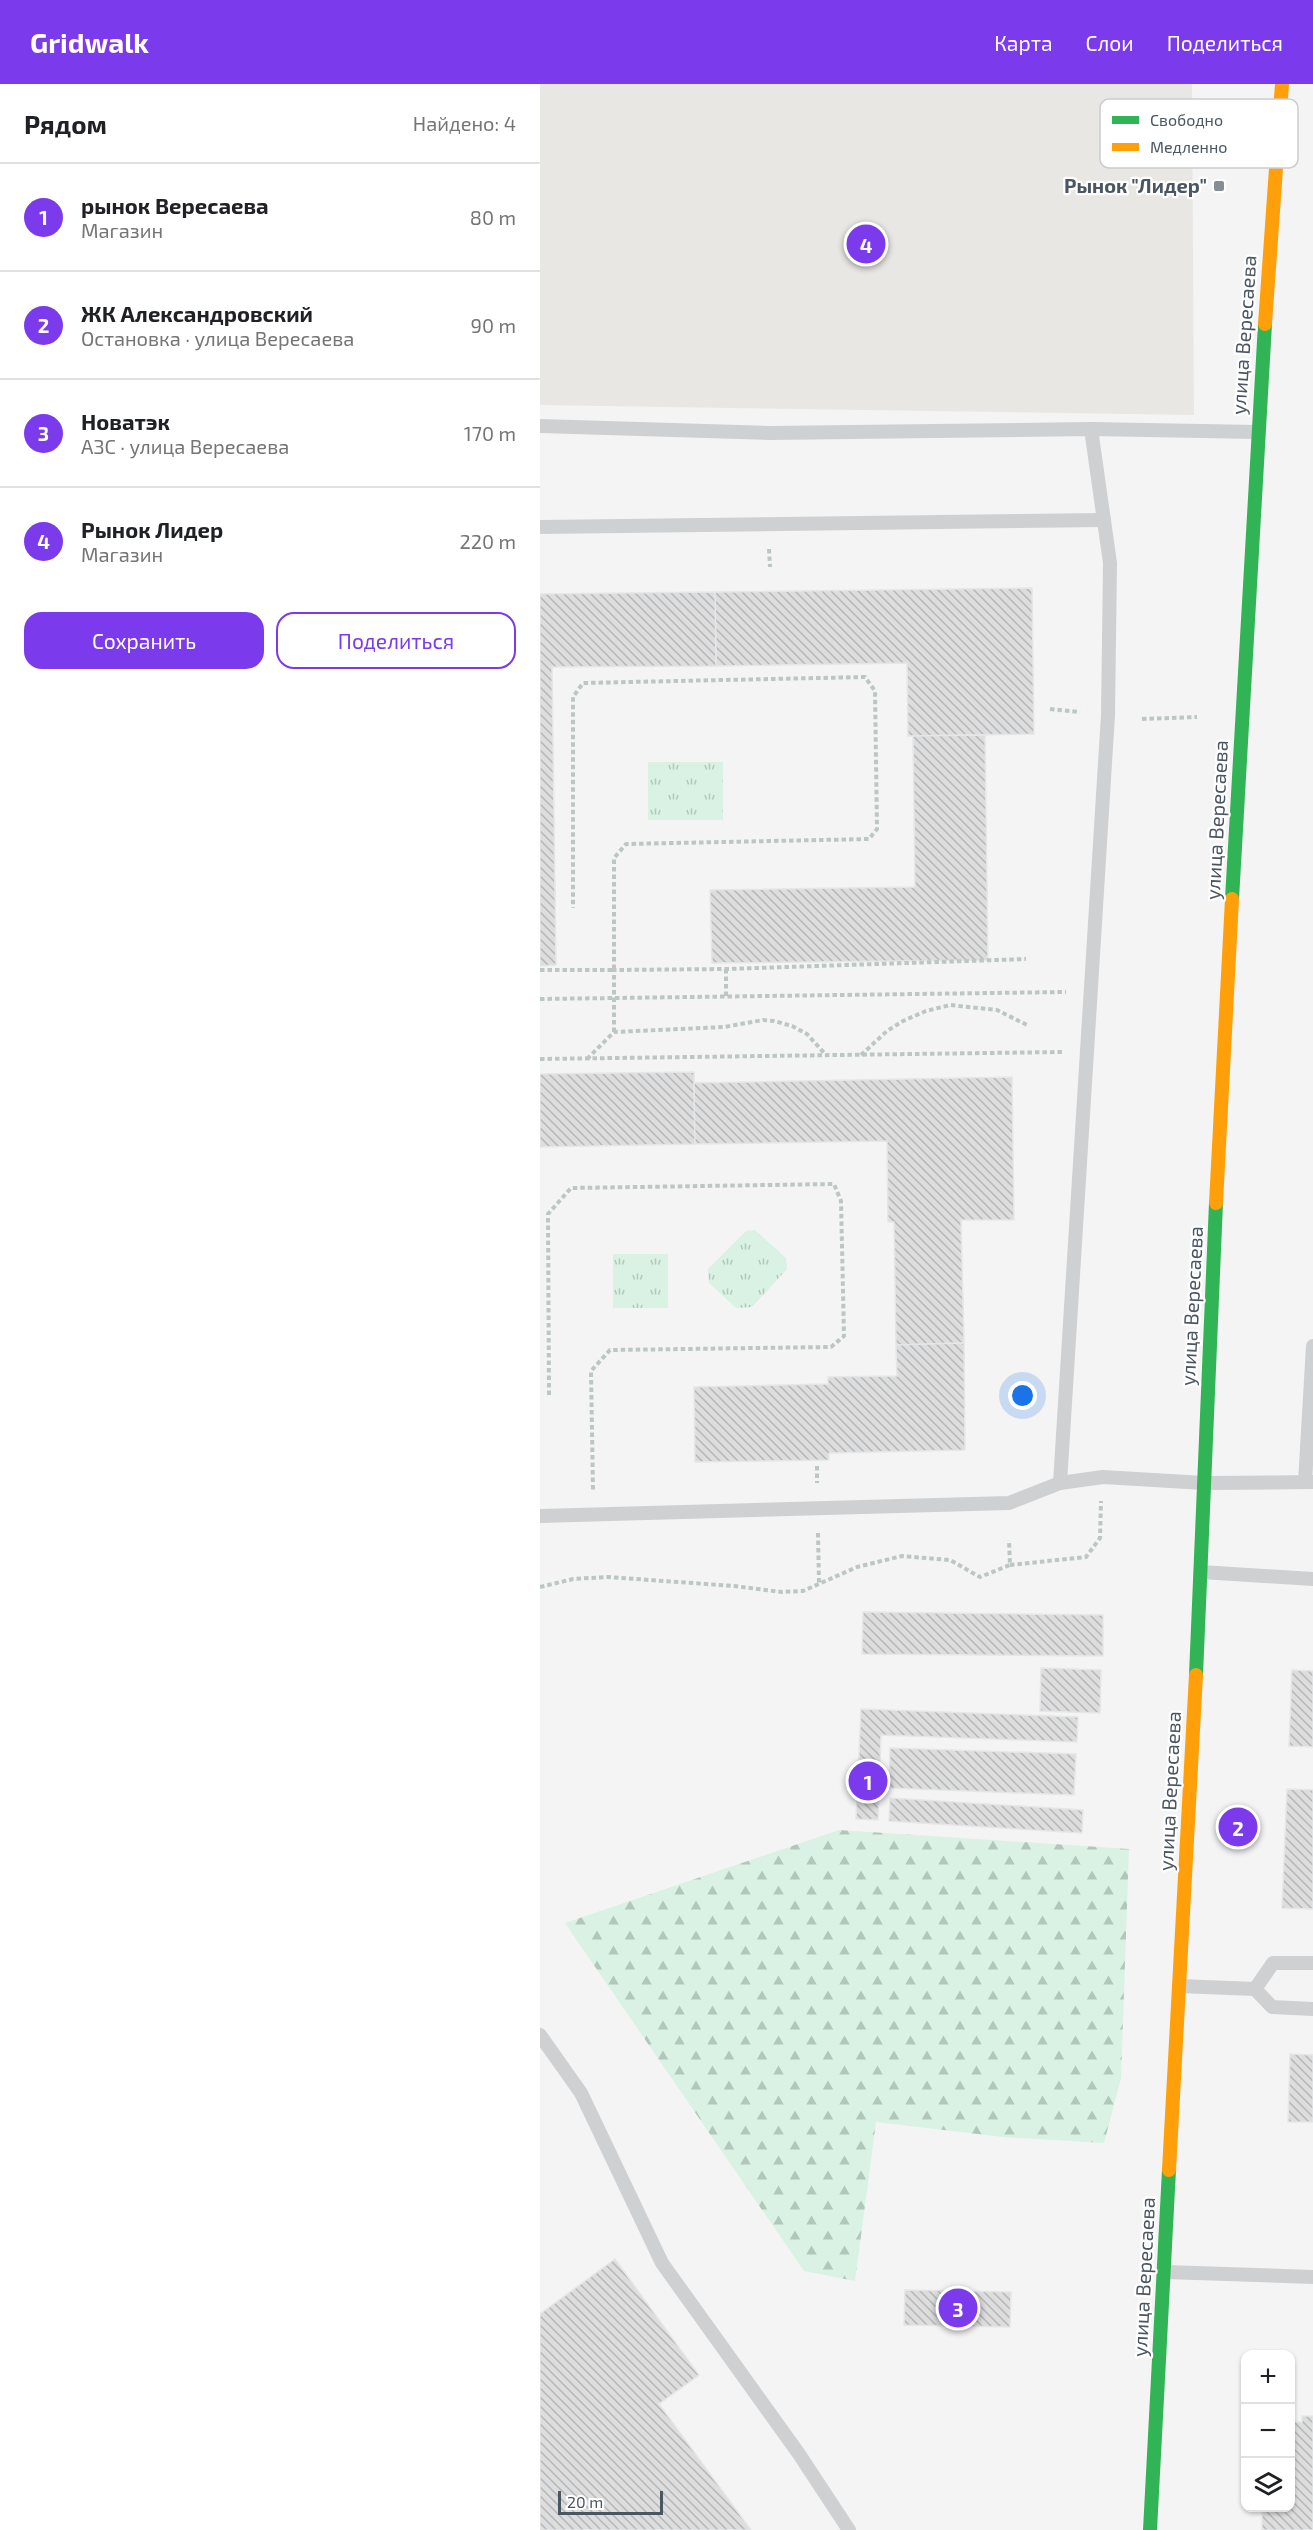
<!DOCTYPE html>
<html lang="ru">
<head>
<meta charset="utf-8">
<style>
  :root { --surface:#fff; --page:#f6f6f6; --text:#202124; --muted:#757577; --line:#e0e0e0; --accent:#7c3aed }
  body { margin:0; font-family:"Exo 2",sans-serif; background:var(--page); color:var(--text) }
  .controls { position:absolute; right:18px; bottom:18px; display:grid; overflow:hidden; border-radius:12px; box-shadow:0 2px 4px #0004 }
  .controls button { width:54px; height:54px; display:grid; place-items:center; padding:0; border:0; border-bottom:2px solid var(--line); background:var(--surface); color:var(--text); font:30px sans-serif }
  .scale { position:absolute; left:18px; bottom:15px; width:105px; box-sizing:border-box; padding-left:6px; border:3px solid #4a5661; border-top:0; font-size:16px; line-height:21px; white-space:nowrap; color:#4a5661; -webkit-text-stroke:4px #fff; paint-order:stroke }
  .you { position:absolute; left:483px; top:1312px; width:21px; height:21px; margin:-15px; border:4px solid #fff; border-radius:50%; background:#1a73e8; box-shadow:0 0 0 9px #1a73e833 }
  .badge { display:grid; place-items:center; width:39px; height:39px; border-radius:50%; background:var(--accent); color:#fff; font-size:20px; font-weight:700 }
  .pin { position:absolute; translate:-50% -50%; border:3px solid #fff; box-shadow:0 2px 6px #0006 }
  .list { margin:0; padding:0; list-style:none }
  h2 { display:flex; justify-content:space-between; align-items:center; height:78px; margin:0; padding:0 24px; font-size:26px }
  h2 small { font-size:20px; font-weight:400; color:var(--muted) }
  .list li { display:grid; grid-template-columns:39px 1fr auto; gap:18px; align-items:center; box-sizing:border-box; height:108px; padding:0 24px; border-top:2px solid var(--line) }
  .list b { display:block; font-size:22px; white-space:nowrap }
  .list p { margin:0; font-size:20px; white-space:nowrap; color:var(--muted) }
  .list em { font-size:20px; font-style:normal; color:var(--muted) }
  .actions { display:flex; gap:12px; padding:18px 24px }
  .actions a { flex:1; padding:14px 0; border:2px solid var(--accent); border-radius:18px; text-align:center; font-size:21px; color:var(--accent) }
  .actions .main { background:var(--accent); color:#fff }
  .icon { flex:none; width:33px; height:33px; fill:none; stroke:currentColor; stroke-width:2; stroke-linecap:round; stroke-linejoin:round }
  .map { position:relative; flex:none; width:773px; height:2446px; overflow:hidden }
  header { display:flex; align-items:center; gap:36px; box-sizing:border-box; height:84px; padding:0 30px; background:var(--accent); color:#fff }
  header strong { font-size:28px }
  nav { display:flex; gap:33px; margin-inline-start:auto; font-size:21px }
  main { display:flex }
  aside { flex:1; background:var(--surface) }
  .map>svg:first-child { display:block }
  .commercial { fill:#e8e7e3 }
  .grass { fill:url(#grass-tufts) }
  .forest { fill:url(#forest-firs) }
  .building { fill:url(#building-back-hatch); stroke:#e5e6e7; stroke-width:1.5 }
  .lines { fill:none; stroke-linecap:round; stroke-linejoin:round }
  .path { stroke:#bcc7c4; stroke-width:4; stroke-dasharray:4.5 3; stroke-linecap:butt }
  .lane { stroke:#ced0d2; stroke-width:14 }
  .fast { stroke:#30b455; stroke-width:14 }
  .slow { stroke:#ff9f0a; stroke-width:14 }
  .poi-dot { fill:#868d94; stroke:#fff; stroke-width:2 }
  .labels { text-anchor:middle; stroke-width:4.5; stroke-linejoin:round; paint-order:stroke }
  .poi-label { font-size:20px; font-weight:bold; fill:#4a5661; stroke:#fff; text-anchor:end }
  .street-label { font-size:20px; fill:#4a5661; stroke:#fff }
  .key { fill:#fff; stroke:#c9ccd0; stroke-width:1.5 }
  .key-label { font-size:16px; fill:#4a5661 }
</style>
</head>
<body>
<header>
<strong>Gridwalk</strong>
<nav><a>Карта</a><a>Слои</a><a>Поделиться</a></nav>
</header>
<main>
<aside>
<h2>Рядом<small>Найдено: 4</small></h2>
<ul class="list">
<li><span class="badge">1</span><div><b>рынок Вересаева</b><p>Магазин</p></div><em>80 m</em></li>
<li><span class="badge">2</span><div><b>ЖК Александровский</b><p>Остановка · улица Вересаева</p></div><em>90 m</em></li>
<li><span class="badge">3</span><div><b>Новатэк</b><p>АЗС · улица Вересаева</p></div><em>170 m</em></li>
<li><span class="badge">4</span><div><b>Рынок Лидер</b><p>Магазин</p></div><em>220 m</em></li>
</ul>
<div class="actions"><a class="main">Сохранить</a><a>Поделиться</a></div>
</aside>
<div class="map">
<svg width="773" height="2446" viewBox="0 0 773 2446">
  <defs>
    <pattern id="grass-tufts" width="24" height="20" patternUnits="userSpaceOnUse" patternTransform="scale(1.5)"><rect width="24" height="20" fill="#d9f2e3"/><path d="M3 7l-1-3M5 7V3M7 7l1-3M15 17l-1-3M17 17v-4M19 17l1-3" fill="none" stroke="#b2c7bb"/></pattern>
    <pattern id="forest-firs" width="22" height="20" patternUnits="userSpaceOnUse" patternTransform="scale(1.5)"><rect width="22" height="20" fill="#d9f2e3"/><path d="M5 1l3.5 6h-7zM16 11l3.5 6h-7z" fill="#b2c7bb"/></pattern>
    <pattern id="building-back-hatch" width="6" height="6" patternUnits="userSpaceOnUse" patternTransform="scale(1.5)"><rect width="6" height="6" fill="#ddddde"/><path d="M-1 5l2 2M0 0l6 6M5-1l2 2" fill="none" stroke="#b5b6b7"/></pattern>
  </defs>
  <rect width="100%" height="100%" fill="#f4f4f4"/>
  <!-- commercial -->
  <polygon class="commercial" points="0,0 652,0 654,331 0,321"/>
  <!-- grass -->
  <g class="grass">
    <rect x="108" y="678" width="75" height="58"/>
    <polygon points="215,1146 246,1174 247,1185 212,1223 196,1224 169,1199 168,1185 206,1147"/>
    <rect x="73" y="1170" width="55" height="54"/>
  </g>
  <!-- forest -->
  <polygon class="forest" points="299,1746 589,1765 581,1994 564,2059 463,2053 336,2038 315,2197 264,2187 25,1839"/>
  <!-- building -->
  <g class="building">
    <polygon points="492,504 494,650 368,652 367,579 176,582 175,508"/>
    <polygon points="175,508 176,582 12,583 16,881 0,882 0,510"/>
    <polygon points="445,651 448,876 172,879 170,806 375,803 373,652"/>
    <polygon points="154,988 155,1060 0,1063 0,990"/>
    <polygon points="472,993 474,1136 421,1136 424,1259 356,1261 354,1138 348,1138 347,1057 155,1060 154,999"/>
    <polygon points="424,1259 425,1366 289,1369 289,1376 155,1378 154,1303 288,1300 288,1293 357,1292 356,1261"/>
    <polygon points="323,1528 563,1531 563,1572 322,1570"/>
    <polygon points="501,1584 561,1586 560,1629 500,1627"/>
    <polygon points="752,1586 773,1587 773,1663 749,1662"/>
    <polygon points="321,1625 538,1633 537,1658 341,1651 338,1736 316,1735"/>
    <polygon points="350,1664 536,1670 534,1711 349,1704"/>
    <polygon points="747,1705 773,1706 773,1825 742,1824"/>
    <polygon points="350,1714 543,1726 542,1749 349,1737"/>
    <polygon points="750,1970 773,1971 773,2038 748,2038"/>
    <polygon points="75,2175 159,2291 119,2320 211,2446 0,2446 0,2230"/>
    <polygon points="365,2206 471,2208 470,2243 364,2241"/>
    <polygon points="762,2332 773,2332 773,2446 722,2446 722,2424 750,2424 750,2338 762,2338"/>
  </g>
  <g class="lines">
    <!-- path -->
    <g class="path">
      <polyline points="229,465 230,483"/>
      <polyline points="510,625 540,628"/>
      <polyline points="602,635 657,633"/>
      <polyline points="186,885 186,912"/>
      <polyline points="0,886 74,886 74,774 86,760 329,755 337,745 335,607 325,593 43,599 33,613 33,824"/>
      <polyline points="0,915 526,908"/>
      <polyline points="74,948 74,886 186,885 486,875"/>
      <polyline points="321,971 347,947 363,937 386,927 410,921 457,926 487,941"/>
      <polyline points="0,975 522,968"/>
      <polyline points="47,975 74,948 184,943 223,936 234,937 252,942 267,950 286,971"/>
      <polyline points="9,1311 8,1130 31,1104 294,1100 301,1117 304,1252 291,1263 70,1266 51,1287 53,1406"/>
      <polyline points="277,1382 277,1399"/>
      <polyline points="278,1449 279,1499"/>
      <polyline points="470,1481 546,1473 560,1454 561,1417"/>
      <polyline points="0,1503 33,1495 68,1493 194,1502 242,1508 263,1507 317,1483 362,1472 410,1476 440,1493 470,1481 469,1456"/>
    </g>
    <!-- lane -->
    <g class="lane">
      <polyline points="0,342 229,349 551,345 717,348"/>
      <polyline points="0,443 564,436"/>
      <polyline points="765,1398 773,1262"/>
      <polyline points="520,1399 568,631 570,479 551,345"/>
      <polyline points="0,1432 469,1419 520,1399 563,1393 664,1399 773,1398"/>
      <polyline points="661,1488 773,1495"/>
      <polyline points="639,1902 715,1905 733,1879 773,1879"/>
      <polyline points="715,1905 732,1923 773,1925"/>
      <polyline points="0,1951 41,2009 122,2179 259,2370 309,2446"/>
      <polyline points="625,2188 773,2193"/>
    </g>
    <!-- fast -->
    <g class="fast">
      <polyline points="692,815 725,240"/>
      <polyline points="656,1591 676,1119"/>
      <polyline points="610,2446 629,2086"/>
    </g>
    <!-- slow -->
    <g class="slow">
      <polyline points="725,240 742,0"/>
      <polyline points="676,1119 692,815"/>
      <polyline points="629,2086 656,1591"/>
    </g>
  </g>
  <!-- markers -->
  <rect class="poi-dot" x="673" y="96" width="12" height="12" rx="3"/>
  <g class="labels">
    <!-- poi labels -->
    <g class="poi-label">
      <text x="667" y="109">Рынок "Лидер"</text>
    </g>
    <!-- street labels -->
    <g class="street-label">
      <text transform="translate(704 251) rotate(-86)" y="7">улица Вересаева</text>
      <text transform="translate(677 736) rotate(-87)" y="7">улица Вересаева</text>
      <text transform="translate(652 1222) rotate(-87)" y="7">улица Вересаева</text>
      <text transform="translate(630 1707) rotate(-87)" y="7">улица Вересаева</text>
      <text transform="translate(604 2193) rotate(-87)" y="7">улица Вересаева</text>
    </g>
  </g>
  <!-- legend -->
  <rect x="560" y="15" width="198" height="69" rx="9" class="key"/>
  <rect x="572" y="32" width="27" height="8" fill="#30b455"/>
  <rect x="572" y="59" width="27" height="8" fill="#ff9f0a"/>
  <g class="key-label">
    <text x="610" y="42">Свободно</text>
    <text x="610" y="69">Медленно</text>
  </g>
</svg>
<div class="controls">
<button>+</button>
<button>−</button>
<button><svg class="icon" aria-label="layers" viewBox="0 0 24 24"><path d="M12 4l9 5-9 5-9-5zM3 14l9 5 9-5"/></svg></button>
</div>
<div class="scale">20 m</div>
<div class="you"></div>
<div class="pin badge" style="left:328px;top:1697px">1</div>
<div class="pin badge" style="left:698px;top:1743px">2</div>
<div class="pin badge" style="left:418px;top:2224px">3</div>
<div class="pin badge" style="left:326px;top:160px">4</div>
</div>
</main>
</body>
</html>
